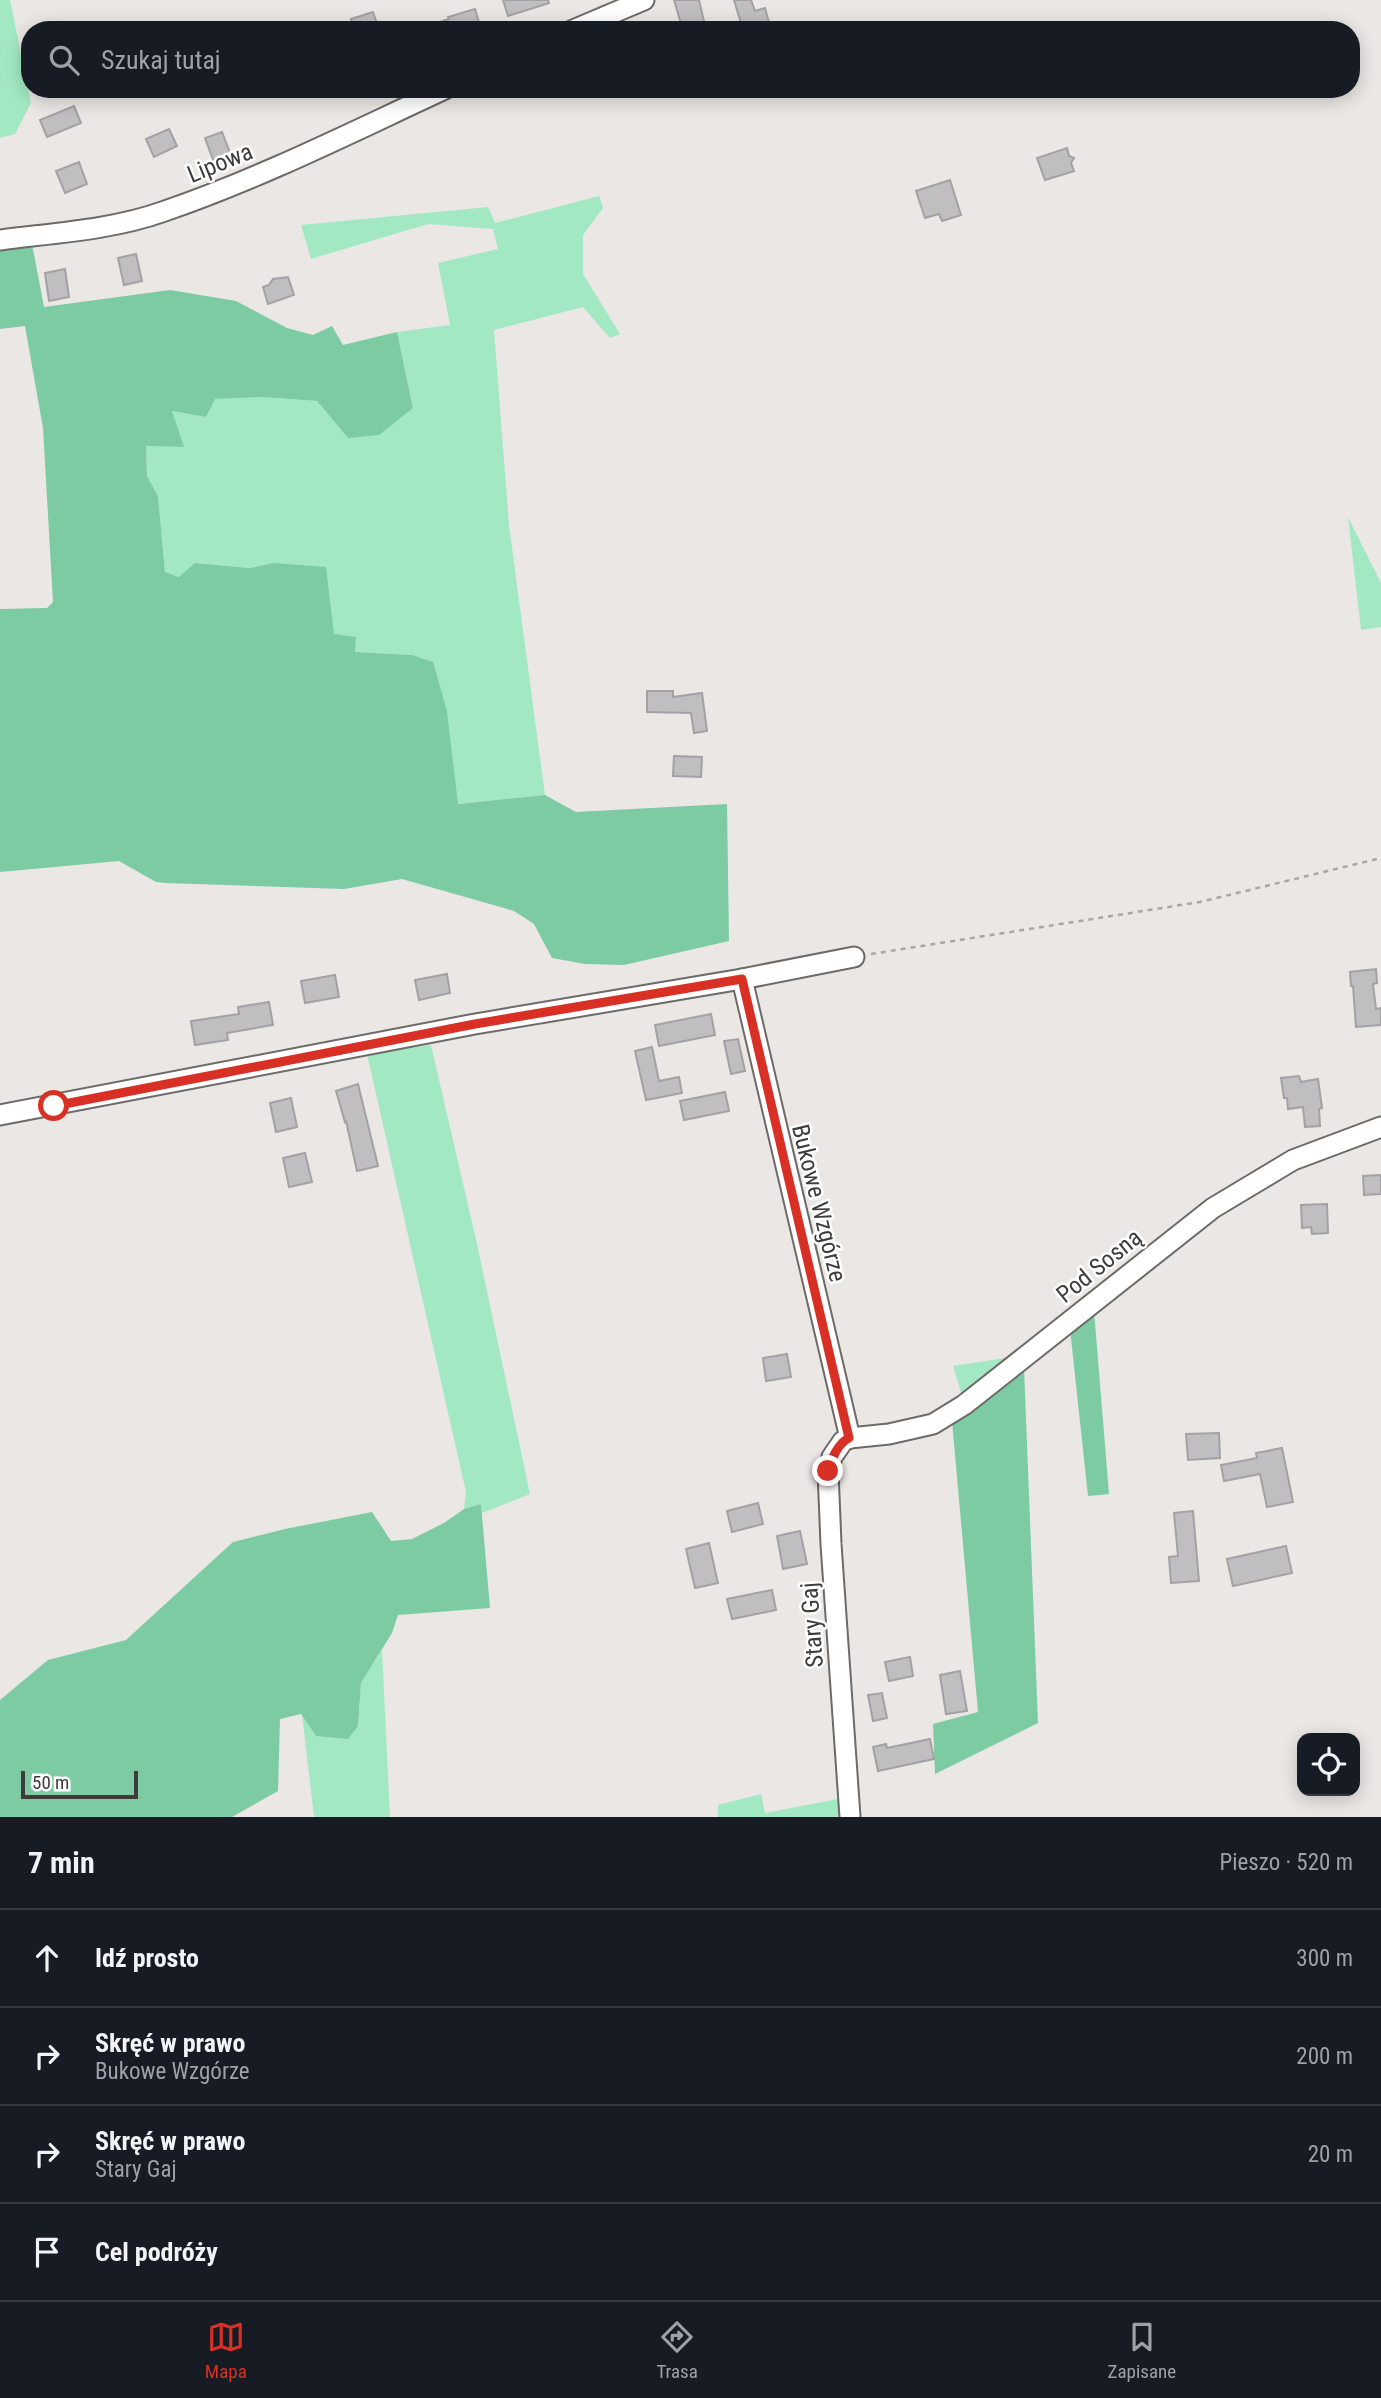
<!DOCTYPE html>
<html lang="pl">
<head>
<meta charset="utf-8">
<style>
  :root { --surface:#171b24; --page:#20242c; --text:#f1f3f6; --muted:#9ea1a6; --line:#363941; --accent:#d93025 }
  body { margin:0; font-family:"Roboto Condensed",sans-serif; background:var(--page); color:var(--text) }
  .controls { position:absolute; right:21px; bottom:21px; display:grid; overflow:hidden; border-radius:14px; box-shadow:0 4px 18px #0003 }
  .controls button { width:63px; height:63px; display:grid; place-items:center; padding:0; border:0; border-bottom:2px solid var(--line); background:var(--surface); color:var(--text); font:35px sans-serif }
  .scale { position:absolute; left:21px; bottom:18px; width:117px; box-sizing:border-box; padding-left:7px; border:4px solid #3d3b3b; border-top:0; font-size:19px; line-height:24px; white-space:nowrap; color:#3d3b3b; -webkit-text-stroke:5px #fff; paint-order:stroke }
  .stop { position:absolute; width:21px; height:21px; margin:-16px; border:5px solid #d93025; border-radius:50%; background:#fff }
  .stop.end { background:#d93025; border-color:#fff; box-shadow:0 2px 7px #0008 }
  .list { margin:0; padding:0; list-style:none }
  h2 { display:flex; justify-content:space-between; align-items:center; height:91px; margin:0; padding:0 28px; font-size:30px }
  h2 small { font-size:23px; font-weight:400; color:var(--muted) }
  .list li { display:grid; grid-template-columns:46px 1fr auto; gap:21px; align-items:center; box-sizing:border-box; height:98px; padding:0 28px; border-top:2px solid var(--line) }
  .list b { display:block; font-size:26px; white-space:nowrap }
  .list p { margin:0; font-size:23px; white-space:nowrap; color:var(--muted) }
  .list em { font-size:23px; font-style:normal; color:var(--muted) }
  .icon { flex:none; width:38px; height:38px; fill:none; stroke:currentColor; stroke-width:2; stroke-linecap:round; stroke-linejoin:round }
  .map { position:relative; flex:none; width:1381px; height:1817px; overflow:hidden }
  .search { position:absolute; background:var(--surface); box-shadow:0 4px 18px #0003; left:21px; right:21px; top:21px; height:77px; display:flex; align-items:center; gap:18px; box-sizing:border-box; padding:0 24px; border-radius:28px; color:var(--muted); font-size:26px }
  .sheet { height:483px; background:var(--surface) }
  nav { display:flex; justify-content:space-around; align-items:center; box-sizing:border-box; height:98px; border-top:2px solid var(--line); background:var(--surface); font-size:19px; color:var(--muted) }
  nav a { display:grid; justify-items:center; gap:4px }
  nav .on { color:var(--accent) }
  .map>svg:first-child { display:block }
  .green { fill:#a2e9c3 }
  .forest { fill:#7ccba2 }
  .building { fill:#c1bec1; stroke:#a3a1a3; stroke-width:2 }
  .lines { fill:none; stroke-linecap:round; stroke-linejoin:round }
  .minor-casing { stroke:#6d6a68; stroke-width:23 }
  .path { stroke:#a9a6a4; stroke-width:2.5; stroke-dasharray:5 5; stroke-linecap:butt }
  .minor { stroke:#fff; stroke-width:19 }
  .route { stroke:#d93025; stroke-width:9 }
  .labels { text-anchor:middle; stroke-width:5; stroke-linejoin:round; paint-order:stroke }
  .street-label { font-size:24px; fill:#3d3b3b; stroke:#fff }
</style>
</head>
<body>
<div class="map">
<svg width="1381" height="1817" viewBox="0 0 1381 1817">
  <rect width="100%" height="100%" fill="#eae7e4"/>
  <!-- green -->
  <g class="green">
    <polygon points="0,0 10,0 31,103 15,134 0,138"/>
    <polygon points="599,196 603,208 583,235 583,274 620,334 610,338 583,307 494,330 509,525 545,795 457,804 447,711 412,655 355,652 334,634 273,563 251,568 196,563 179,577 165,572 158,496 147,476 146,446 183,447 171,411 206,417 214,399 263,397 317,401 348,438 413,408 397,332 450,325 438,263 498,249 493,229 428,224 311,259 301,225 488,207 495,223"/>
    <polygon points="1348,517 1381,583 1381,627 1361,630"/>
    <polygon points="431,1045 477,1244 530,1494 482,1513 481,1504 464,1509 466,1492 367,1054"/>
    <polygon points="1024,1355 964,1402 953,1366"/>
    <polygon points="382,1650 390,1817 314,1817 302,1714 316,1736 358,1726 361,1683"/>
    <polygon points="761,1794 765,1813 843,1798 844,1817 718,1817 718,1805"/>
  </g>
  <!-- forest -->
  <g class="forest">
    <polygon points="32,244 44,307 170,290 236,301 287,328 313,335 332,326 343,345 397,332 413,408 379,435 348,438 317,401 263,397 215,399 206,417 172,411 184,447 146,446 147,476 158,496 165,572 179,577 195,563 250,568 273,563 326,567 334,634 356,637 355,652 412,655 433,662 447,711 458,804 545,795 576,812 727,804 729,941 624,965 585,964 552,958 534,924 514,911 402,879 344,889 165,883 156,882 119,861 0,872 0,609 47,608 53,602 43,428 25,326 0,329 0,250"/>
    <polygon points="1094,1311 1109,1494 1088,1496 1070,1329"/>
    <polygon points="1024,1368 1038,1723 935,1774 933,1724 978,1712 952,1421"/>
    <polygon points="481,1504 490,1608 398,1615 392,1633 361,1683 358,1726 348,1739 316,1736 301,1714 280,1719 278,1791 232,1817 0,1817 0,1700 48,1660 126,1640 233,1542 285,1529 372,1512 391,1541 412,1539 444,1523 464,1509"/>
  </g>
  <!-- building -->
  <g class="building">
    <polygon points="503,0 548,0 549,3 508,16"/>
    <polygon points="674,0 699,0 706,30 683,30"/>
    <polygon points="734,0 751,0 755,11 765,8 771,30 743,30"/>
    <polygon points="475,9 481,30 425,30 425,27 449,19 448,17"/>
    <polygon points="373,12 379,30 354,30 351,19"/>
    <polygon points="74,106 81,123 47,137 40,120"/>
    <polygon points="169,129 177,146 154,157 146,139"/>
    <polygon points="222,132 232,158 215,165 205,138"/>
    <polygon points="1067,148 1069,156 1074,158 1071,163 1074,171 1045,180 1037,158"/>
    <polygon points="79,162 87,184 65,193 56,171"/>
    <polygon points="950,180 961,215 942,221 939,214 925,218 916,191"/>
    <polygon points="136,254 142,281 124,285 118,258"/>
    <polygon points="65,269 69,297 49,301 45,273"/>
    <polygon points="288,277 294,295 268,304 263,287 269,285 273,279"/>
    <polygon points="647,691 673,691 673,697 702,693 707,731 694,733 691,713 647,712"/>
    <polygon points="674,756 702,757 701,777 673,776"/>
    <polygon points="1376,969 1377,983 1373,984 1376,1009 1381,1008 1381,1025 1356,1027 1353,986 1351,986 1350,972"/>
    <polygon points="447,974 450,993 419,1000 415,980"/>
    <polygon points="335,975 339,997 305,1003 301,981"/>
    <polygon points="269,1002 273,1025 227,1033 228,1040 195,1045 191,1021 239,1014 238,1007"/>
    <polygon points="711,1014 715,1035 659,1046 655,1025"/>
    <polygon points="738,1039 745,1071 731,1074 724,1041"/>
    <polygon points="652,1047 659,1081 679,1077 682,1093 646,1100 635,1051"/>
    <polygon points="1299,1076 1301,1082 1318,1079 1322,1108 1319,1109 1320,1126 1305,1127 1303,1107 1288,1109 1287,1098 1284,1098 1281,1078"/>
    <polygon points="358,1084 378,1166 357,1171 346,1121 345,1122 336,1091"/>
    <polygon points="725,1092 729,1111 684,1120 680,1101"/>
    <polygon points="291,1098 297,1127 276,1132 270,1103"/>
    <polygon points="305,1153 312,1182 289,1187 283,1158"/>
    <polygon points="1381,1175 1381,1194 1364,1195 1363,1176"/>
    <polygon points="1327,1204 1328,1233 1312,1234 1311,1227 1302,1228 1301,1205"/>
    <polygon points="787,1354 791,1377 766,1381 763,1358"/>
    <polygon points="1219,1433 1220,1458 1188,1460 1186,1434"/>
    <polygon points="1282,1448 1293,1502 1267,1507 1260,1474 1224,1481 1221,1465 1257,1458 1256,1453"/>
    <polygon points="758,1503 763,1524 732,1532 727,1511"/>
    <polygon points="1193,1511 1199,1581 1171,1583 1169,1557 1178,1556 1174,1513"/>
    <polygon points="800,1531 807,1564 783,1569 777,1536"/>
    <polygon points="709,1543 718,1583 695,1588 686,1549"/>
    <polygon points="1286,1546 1292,1573 1233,1586 1227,1559"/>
    <polygon points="772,1590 776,1610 732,1619 727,1599"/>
    <polygon points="910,1657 913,1676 889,1681 885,1662"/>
    <polygon points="960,1671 967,1711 946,1714 940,1675"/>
    <polygon points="882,1693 887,1718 873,1721 868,1695"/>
    <polygon points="930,1739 934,1759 878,1771 873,1747 886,1744 887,1748"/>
  </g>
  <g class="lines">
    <!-- minor casing -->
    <g class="minor-casing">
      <g id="minor">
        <polyline points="573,30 644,0"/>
        <path d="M 0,240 C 53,233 111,230 162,212 C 259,179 352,132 445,89"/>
        <polyline points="742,979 850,1438"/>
        <polyline points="0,1115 475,1024 742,979 854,957"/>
        <polyline points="850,1438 889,1434 933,1424 964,1405 1213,1208 1293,1160 1381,1127"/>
        <polyline points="850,1438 843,1441 832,1457 828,1471 831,1544 850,1817"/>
      </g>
    </g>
    <!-- path -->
    <polyline class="path" points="871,954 1200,902 1381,858"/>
    <!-- minor -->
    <use href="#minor" class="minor"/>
  </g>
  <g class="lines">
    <!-- route -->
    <path class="route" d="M 54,1106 L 475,1024 L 742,979 L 849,1438 C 837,1444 832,1459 828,1471"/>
  </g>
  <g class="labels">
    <!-- street labels -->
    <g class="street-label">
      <text transform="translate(220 163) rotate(-22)" y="8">Lipowa</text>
      <text transform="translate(819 1203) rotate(76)" y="8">Bukowe Wzgórze</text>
      <text transform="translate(1099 1266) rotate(-39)" y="8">Pod Sosną</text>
      <text transform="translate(812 1625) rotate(-94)" y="8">Stary Gaj</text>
    </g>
  </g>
</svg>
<div class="controls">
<button><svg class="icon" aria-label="locate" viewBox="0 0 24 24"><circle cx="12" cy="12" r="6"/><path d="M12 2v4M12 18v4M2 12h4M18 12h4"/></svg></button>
</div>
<div class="scale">50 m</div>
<div class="stop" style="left:54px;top:1106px"></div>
<div class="stop end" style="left:828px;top:1471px"></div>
<div class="search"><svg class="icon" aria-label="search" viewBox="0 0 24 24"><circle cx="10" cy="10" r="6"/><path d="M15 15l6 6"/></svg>Szukaj tutaj</div>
</div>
<section class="sheet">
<h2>7 min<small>Pieszo · 520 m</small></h2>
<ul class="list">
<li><svg class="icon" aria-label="ahead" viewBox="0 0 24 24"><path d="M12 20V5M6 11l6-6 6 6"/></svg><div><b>Idź prosto</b></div><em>300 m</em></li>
<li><svg class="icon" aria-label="right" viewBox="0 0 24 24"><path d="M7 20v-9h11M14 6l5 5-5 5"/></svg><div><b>Skręć w prawo</b><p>Bukowe Wzgórze</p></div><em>200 m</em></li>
<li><svg class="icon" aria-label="right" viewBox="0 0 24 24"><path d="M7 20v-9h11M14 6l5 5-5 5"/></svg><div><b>Skręć w prawo</b><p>Stary Gaj</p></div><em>20 m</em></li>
<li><svg class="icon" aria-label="arrive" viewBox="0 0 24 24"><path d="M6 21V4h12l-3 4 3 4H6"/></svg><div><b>Cel podróży</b></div></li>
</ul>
</section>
<nav>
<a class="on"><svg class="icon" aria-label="map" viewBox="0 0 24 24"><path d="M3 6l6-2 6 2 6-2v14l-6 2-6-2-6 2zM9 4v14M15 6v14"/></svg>Mapa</a>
<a><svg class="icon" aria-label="directions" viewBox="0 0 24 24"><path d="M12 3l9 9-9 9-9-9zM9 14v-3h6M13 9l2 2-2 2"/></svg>Trasa</a>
<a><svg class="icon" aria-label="saved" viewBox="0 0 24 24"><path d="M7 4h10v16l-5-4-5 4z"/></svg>Zapisane</a>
</nav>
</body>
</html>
